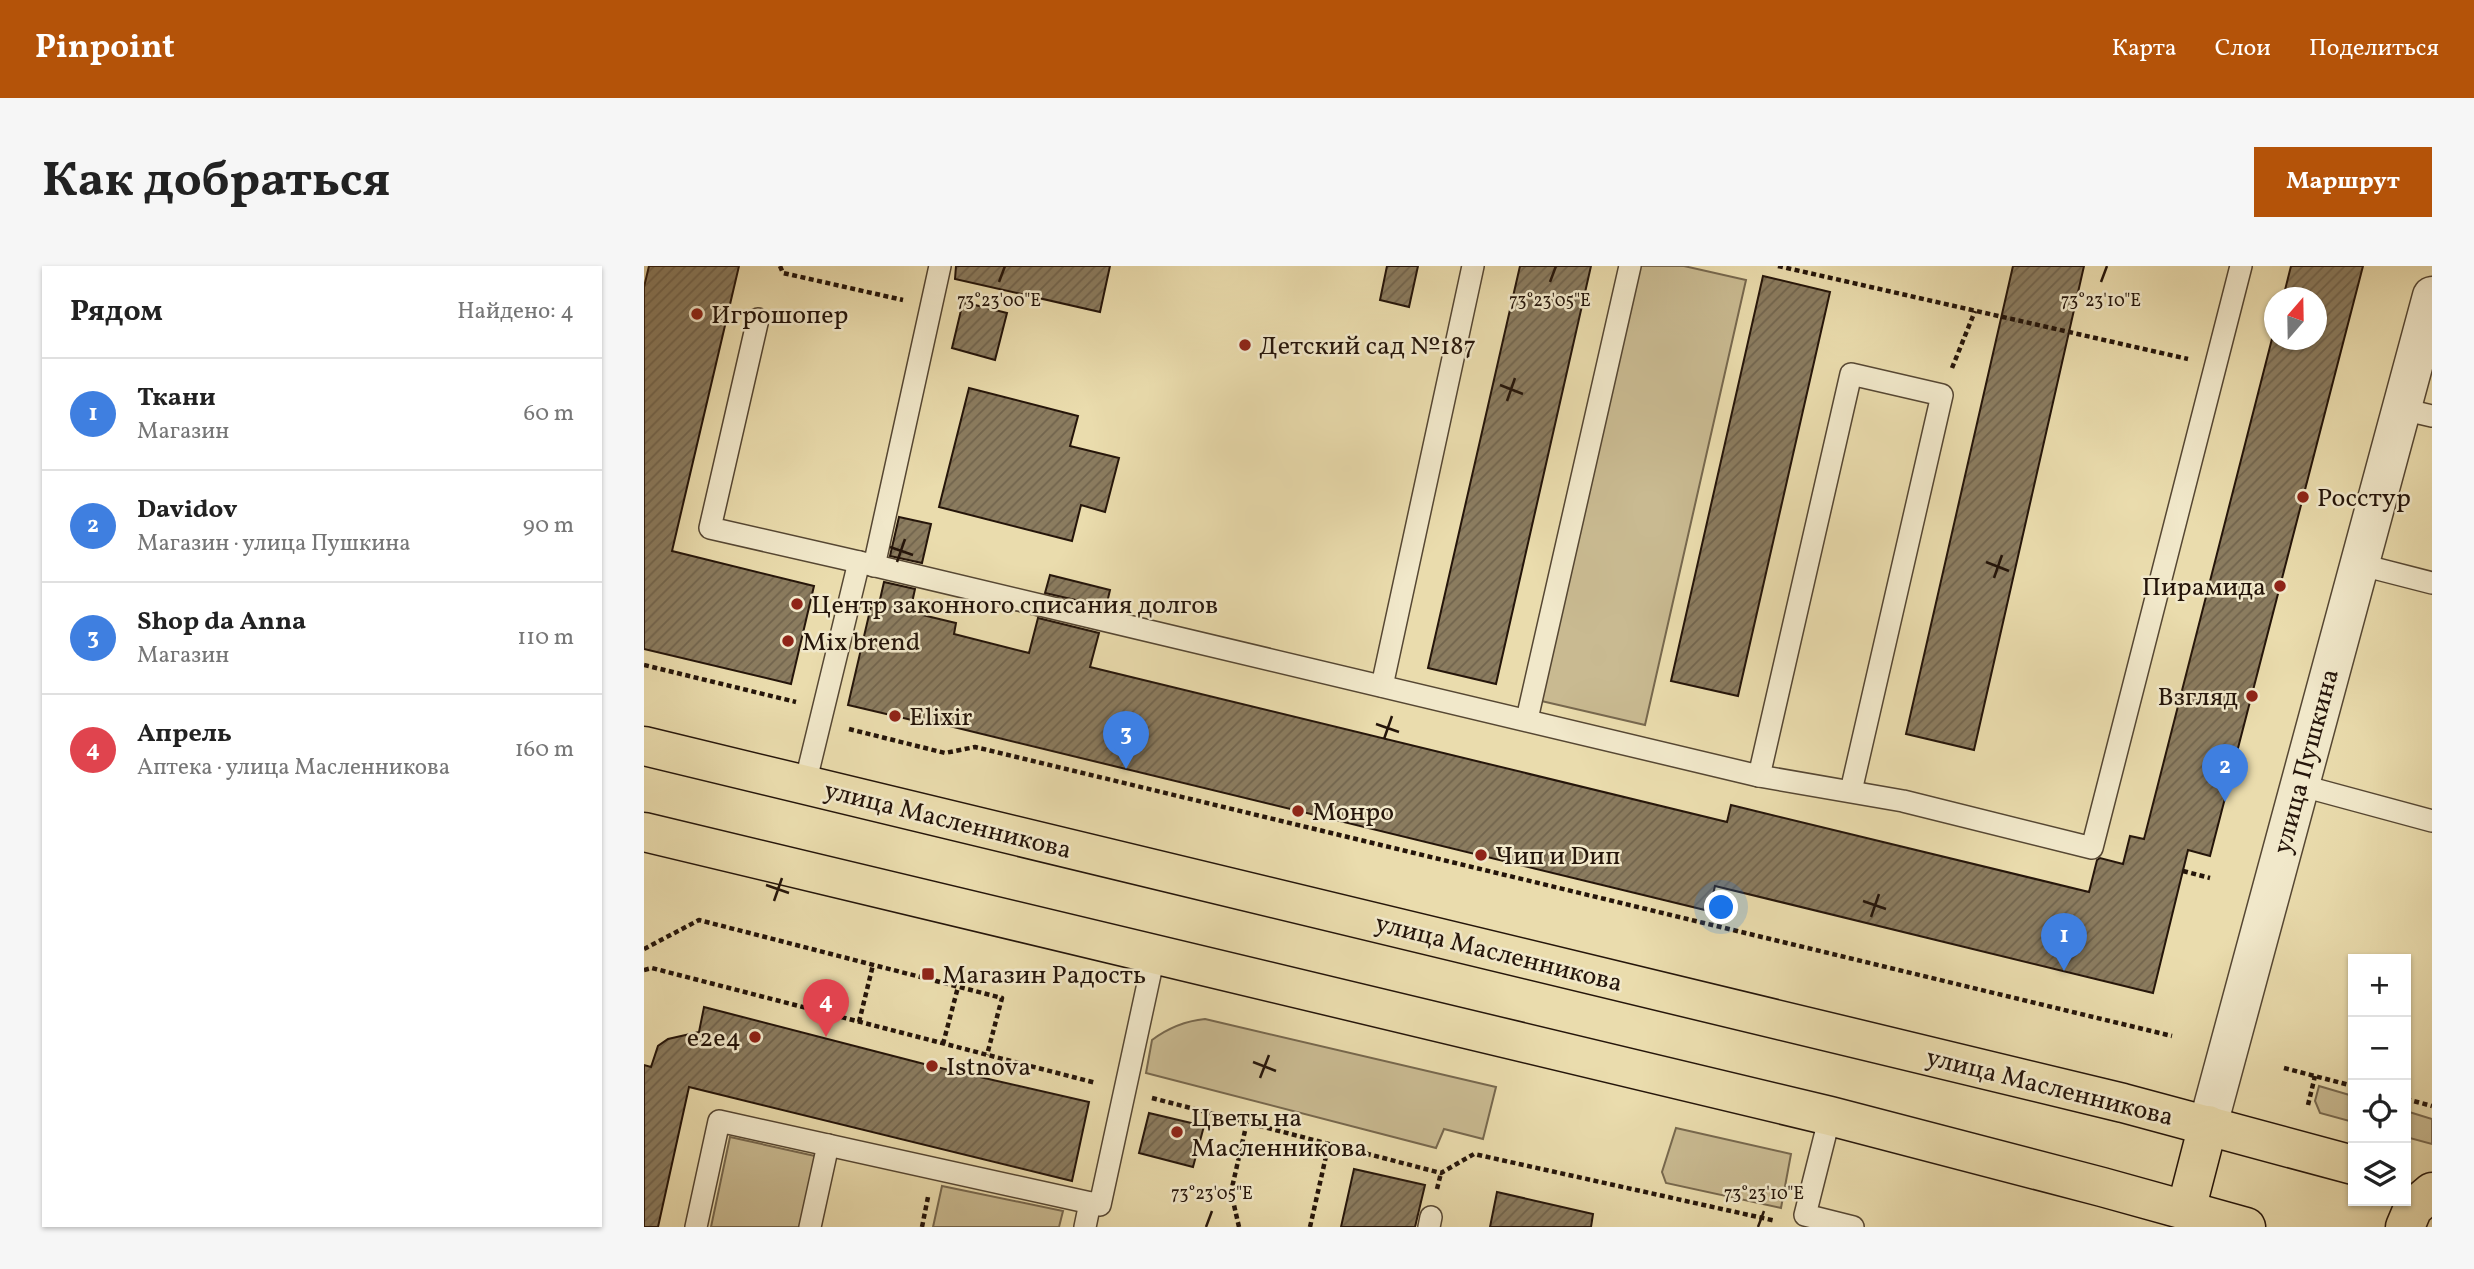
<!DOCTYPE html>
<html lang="ru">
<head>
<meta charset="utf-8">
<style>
  :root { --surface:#fff; --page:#f6f6f6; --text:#222; --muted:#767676; --line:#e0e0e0; --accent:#b45309 }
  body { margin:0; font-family:Vollkorn,serif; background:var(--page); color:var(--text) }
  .controls { position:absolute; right:21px; bottom:21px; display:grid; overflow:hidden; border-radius:0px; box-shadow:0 2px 5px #0004 }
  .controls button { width:63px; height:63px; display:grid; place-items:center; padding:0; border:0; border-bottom:2px solid var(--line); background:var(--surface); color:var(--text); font:35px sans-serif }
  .compass { position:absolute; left:1620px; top:21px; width:63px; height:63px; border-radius:50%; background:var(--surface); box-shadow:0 2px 5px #0004; rotate:20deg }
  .you { position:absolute; left:1078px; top:642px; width:24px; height:24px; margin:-18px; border:5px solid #fff; border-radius:50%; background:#1a73e8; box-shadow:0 0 0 10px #1a73e833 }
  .badge { display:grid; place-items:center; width:46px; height:46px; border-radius:50%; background:var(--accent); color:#fff; font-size:23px; font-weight:700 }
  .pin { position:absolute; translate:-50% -58px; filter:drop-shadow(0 2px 4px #0008) }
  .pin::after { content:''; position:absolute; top:37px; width:24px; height:21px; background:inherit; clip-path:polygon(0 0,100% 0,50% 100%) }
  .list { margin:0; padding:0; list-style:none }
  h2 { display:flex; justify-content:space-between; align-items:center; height:91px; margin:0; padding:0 28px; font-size:30px }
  h2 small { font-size:23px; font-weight:400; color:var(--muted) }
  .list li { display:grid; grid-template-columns:46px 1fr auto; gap:21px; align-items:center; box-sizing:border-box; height:112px; padding:0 28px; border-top:2px solid var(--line) }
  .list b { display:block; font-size:26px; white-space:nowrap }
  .list p { margin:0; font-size:23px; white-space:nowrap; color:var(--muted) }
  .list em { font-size:23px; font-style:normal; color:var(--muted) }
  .icon { flex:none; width:38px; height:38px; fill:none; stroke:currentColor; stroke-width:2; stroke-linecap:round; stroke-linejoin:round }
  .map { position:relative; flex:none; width:1788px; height:961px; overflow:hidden; border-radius:0px }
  header { display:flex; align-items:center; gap:42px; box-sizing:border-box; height:98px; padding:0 35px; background:var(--accent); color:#fff }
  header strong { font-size:33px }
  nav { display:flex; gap:38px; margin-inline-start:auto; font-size:24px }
  .intro { display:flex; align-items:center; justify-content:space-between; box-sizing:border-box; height:168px; padding:0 42px }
  h1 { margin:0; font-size:49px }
  .button { padding:18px 32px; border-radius:0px; background:var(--accent); color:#fff; font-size:24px; font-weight:700 }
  main { display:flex; gap:42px; padding:0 42px }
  aside { flex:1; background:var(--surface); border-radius:0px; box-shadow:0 2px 5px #0004 }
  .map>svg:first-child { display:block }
  .green { fill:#c9ba91; stroke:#77684e; stroke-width:2 }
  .building { fill:url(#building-hatch); stroke:#25150a; stroke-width:2 }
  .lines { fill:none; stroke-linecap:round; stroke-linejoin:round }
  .service-casing { stroke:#564733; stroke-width:24 }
  .tertiary-casing { stroke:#564733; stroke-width:41 }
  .primary-casing { stroke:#25150a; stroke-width:41 }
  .path { stroke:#25150a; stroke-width:4.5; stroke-dasharray:5 3.5; stroke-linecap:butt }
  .service { stroke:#f1e8ca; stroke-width:21 }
  .tertiary { stroke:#f1e8ca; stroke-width:38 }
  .primary { stroke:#eadcad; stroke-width:38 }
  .ticks { fill:none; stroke:#25150a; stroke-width:2.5 }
  .poi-dot { fill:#8f2418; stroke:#f1e8ca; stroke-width:2.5 }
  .labels { text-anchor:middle; stroke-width:5; stroke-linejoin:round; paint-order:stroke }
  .poi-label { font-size:26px; fill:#25150a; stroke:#f1e8ca; text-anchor:start }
  .street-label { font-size:26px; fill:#25150a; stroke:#f1e8ca }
  .ticks-label { font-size:18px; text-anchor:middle; fill:#25150a; stroke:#f1e8ca; stroke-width:5; stroke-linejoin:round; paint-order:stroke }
</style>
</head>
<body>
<header>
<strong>Pinpoint</strong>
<nav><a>Карта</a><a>Слои</a><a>Поделиться</a></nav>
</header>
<div class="intro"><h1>Как добраться</h1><a class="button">Маршрут</a></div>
<main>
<aside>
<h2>Рядом<small>Найдено: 4</small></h2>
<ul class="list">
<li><span class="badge" style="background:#3f7fe0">1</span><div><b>Ткани</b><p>Магазин</p></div><em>60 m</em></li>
<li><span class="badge" style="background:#3f7fe0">2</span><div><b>Davidov</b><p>Магазин · улица Пушкина</p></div><em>90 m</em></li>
<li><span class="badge" style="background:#3f7fe0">3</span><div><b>Shop da Anna</b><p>Магазин</p></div><em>110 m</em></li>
<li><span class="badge" style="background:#e0444e">4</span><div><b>Апрель</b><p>Аптека · улица Масленникова</p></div><em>160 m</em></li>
</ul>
</aside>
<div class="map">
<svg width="1788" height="961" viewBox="0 0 1788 961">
  <defs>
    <pattern id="building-hatch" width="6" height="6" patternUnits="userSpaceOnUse" patternTransform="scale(1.75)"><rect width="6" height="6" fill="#8b7c5f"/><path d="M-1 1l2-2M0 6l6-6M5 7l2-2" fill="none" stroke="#71644d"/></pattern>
  </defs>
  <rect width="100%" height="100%" fill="#eadcad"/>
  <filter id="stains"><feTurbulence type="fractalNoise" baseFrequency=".00286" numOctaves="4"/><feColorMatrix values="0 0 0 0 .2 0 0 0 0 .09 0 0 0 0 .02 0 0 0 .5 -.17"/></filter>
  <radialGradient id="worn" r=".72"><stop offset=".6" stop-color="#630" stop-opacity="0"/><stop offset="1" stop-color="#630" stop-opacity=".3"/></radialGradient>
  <!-- green -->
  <g class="green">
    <polygon points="992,0 1040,0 1102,14 1001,459 893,434"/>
    <path d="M 561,753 L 852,821 L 839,873 L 800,863 L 792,882 L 502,807 L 508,774 C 524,762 541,755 561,753 Z"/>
    <polygon points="1675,820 1709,830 1709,856 1676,847 1671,835"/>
    <polygon points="1762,845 1788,853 1788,878 1762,871"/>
    <polygon points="1032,862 1147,888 1137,942 1022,917 1018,906"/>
    <polygon points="86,871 171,890 156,961 67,961"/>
    <polygon points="298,920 419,945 415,961 289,961"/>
  </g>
  <!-- building -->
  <g class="building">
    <polygon points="5,0 95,0 28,285 170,320 147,418 0,383 0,21"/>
    <polygon points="312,0 466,0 456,46 311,13"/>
    <polygon points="743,0 774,0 765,41 736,34"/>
    <polygon points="876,0 947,0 852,418 784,402"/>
    <polygon points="1369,0 1440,0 1330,484 1262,468"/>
    <polygon points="1647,0 1719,0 1566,590 1544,584 1509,727 1071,620 1065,645 289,456 289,459 204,439 228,336 235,338 240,316 271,323 266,346 312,357 310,368 385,387 394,352 455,367 446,401 1083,556 1087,539 1445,626 1453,594 1456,592 1479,598 1486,570 1500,573 1630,65 1630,74 1672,74 1672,32 1639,32"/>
    <polygon points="1119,10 1186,26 1094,430 1027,415"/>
    <polygon points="319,36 363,47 351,94 308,82"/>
    <polygon points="325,122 434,150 426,180 475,192 461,246 437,239 428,275 295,241"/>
    <polygon points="255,251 287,258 278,297 246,290"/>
    <polygon points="406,309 466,324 462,341 401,327"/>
    <polygon points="60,741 288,800 445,836 428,915 45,821 14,961 0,961 0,799 7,801 14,780 24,773 55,766"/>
    <polygon points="505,847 560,860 549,901 495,887"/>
    <polygon points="710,903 781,919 771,961 697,961"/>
    <polygon points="853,926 949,948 947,961 846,961"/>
  </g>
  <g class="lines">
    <!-- service casing -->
    <g class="service-casing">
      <g id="service">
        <polyline points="114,53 66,262 215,296"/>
        <polyline points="1758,143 1788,150"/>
        <polyline points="1714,298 1788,317"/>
        <polyline points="230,300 296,0"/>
        <polyline points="738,420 829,0"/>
        <polyline points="883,453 986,0"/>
        <polyline points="1115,510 1207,108 1298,129 1207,525"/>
        <polyline points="161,518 215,296 1115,510 1259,535 1448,582 1597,0"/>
        <polyline points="1655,519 1788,555"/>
        <polyline points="1186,850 1161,949 1209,961"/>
        <polyline points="52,961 75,855 456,939 510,690"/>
        <polyline points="166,961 184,879"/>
        <polyline points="441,961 446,937"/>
        <polyline points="785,961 787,951"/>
      </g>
    </g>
    <!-- tertiary casing -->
    <g class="tertiary-casing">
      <polyline id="tertiary" points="1564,859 1788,30"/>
    </g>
    <!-- primary casing -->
    <g class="primary-casing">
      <g id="primary">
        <polyline points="0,480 1479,837 1709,899"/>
        <polyline points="0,566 1186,850 1458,921 1602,961"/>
        <polyline points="1542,944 1564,859"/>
        <polyline points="1761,961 1769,942 1788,926"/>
      </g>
    </g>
    <!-- path -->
    <g class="path">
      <polyline points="136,0 139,7 259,34"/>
      <polyline points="1134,0 1544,93"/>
      <polyline points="1308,102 1331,45"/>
      <polyline points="0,399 152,436"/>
      <polyline points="205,463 301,487 331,481 1528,770"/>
      <polyline points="1539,605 1566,612"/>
      <polyline points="0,683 55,654 358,732 343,789"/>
      <polyline points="0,704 8,702 452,817"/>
      <polyline points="215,756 229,699"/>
      <polyline points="299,778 314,721"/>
      <polyline points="1640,802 1709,820"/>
      <polyline points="508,832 797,907 830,888 1132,955"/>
      <polyline points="1762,833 1788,840"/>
      <polyline points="1664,839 1671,810"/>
      <polyline points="793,923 797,907"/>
      <polyline points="278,961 284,931"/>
      <polyline points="595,961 587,926 603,856"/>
      <polyline points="666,961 685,877"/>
    </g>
    <!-- service -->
    <use href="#service" class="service"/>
    <!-- tertiary -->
    <use href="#tertiary" class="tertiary"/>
    <!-- primary -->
    <use href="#primary" class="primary"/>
  </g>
  <!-- ticks -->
  <path class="ticks" d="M 355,16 L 361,0M 906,16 L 912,0M 1457,16 L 1463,0M 856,119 L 879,128M 863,135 L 871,112M 246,281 L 269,289M 253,296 L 261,273M 1342,296 L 1365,305M 1350,312 L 1358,289M 732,458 L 755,466M 740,473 L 748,450M 122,619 L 145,627M 130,635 L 138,612M 1219,635 L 1242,643M 1227,651 L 1235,628M 609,796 L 632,805M 616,812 L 625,789M 562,961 L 568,945M 1114,961 L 1120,945"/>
  <!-- markers -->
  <g class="poi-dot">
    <circle cx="53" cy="48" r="7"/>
    <circle cx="601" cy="79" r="7"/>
    <circle cx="1659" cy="231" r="7"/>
    <circle cx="1636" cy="320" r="7"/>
    <circle cx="153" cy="338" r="7"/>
    <circle cx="144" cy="375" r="7"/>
    <circle cx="1608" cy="430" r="7"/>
    <circle cx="251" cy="450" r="7"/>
    <circle cx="654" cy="545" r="7"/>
    <circle cx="837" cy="589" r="7"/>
    <rect x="277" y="701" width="14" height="14" rx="3.5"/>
    <circle cx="111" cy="771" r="7"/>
    <circle cx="288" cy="800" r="7"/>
    <circle cx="533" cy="866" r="7"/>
  </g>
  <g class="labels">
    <!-- poi labels -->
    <g class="poi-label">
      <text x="67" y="57">Игрошопер</text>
      <text x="615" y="88">Детский сад №187</text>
      <text x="1673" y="240">Росстур</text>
      <text x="1622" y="329" text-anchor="end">Пирамида</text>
      <text x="167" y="347">Центр законного списания долгов</text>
      <text x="158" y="384">Mix brend</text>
      <text x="1594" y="439" text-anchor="end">Взгляд</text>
      <text x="265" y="459">Elixir</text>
      <text x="668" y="554">Монро</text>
      <text x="851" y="598">Чип и Dип</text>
      <text x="298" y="717">Магазин Радость</text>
      <text x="97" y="780" text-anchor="end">e2e4</text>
      <text x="302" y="809">Istnova</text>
      <text x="547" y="860">Цветы на<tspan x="547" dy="30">Масленникова</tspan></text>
    </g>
    <!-- street labels -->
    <g class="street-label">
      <text transform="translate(1661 495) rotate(-75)" y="9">улица Пушкина</text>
      <text transform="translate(304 553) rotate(14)" y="9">улица Масленникова</text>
      <text transform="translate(855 686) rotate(14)" y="9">улица Масленникова</text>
      <text transform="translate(1406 820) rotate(14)" y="9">улица Масленникова</text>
    </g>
  </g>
  <g class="ticks-label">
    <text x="355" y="40">73°23'00"E</text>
    <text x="906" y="40">73°23'05"E</text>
    <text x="1457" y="40">73°23'10"E</text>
    <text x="568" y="933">73°23'05"E</text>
    <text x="1120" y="933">73°23'10"E</text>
  </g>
  <rect width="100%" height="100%" filter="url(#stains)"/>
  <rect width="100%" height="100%" fill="url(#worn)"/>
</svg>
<div class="controls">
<button>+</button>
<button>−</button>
<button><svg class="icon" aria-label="locate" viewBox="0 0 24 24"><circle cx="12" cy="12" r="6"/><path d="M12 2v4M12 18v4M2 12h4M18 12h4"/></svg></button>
<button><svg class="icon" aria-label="layers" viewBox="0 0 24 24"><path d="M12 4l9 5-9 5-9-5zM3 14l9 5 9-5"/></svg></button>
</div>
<svg class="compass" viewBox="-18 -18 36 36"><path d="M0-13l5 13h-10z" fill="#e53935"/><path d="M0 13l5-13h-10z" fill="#767676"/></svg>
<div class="you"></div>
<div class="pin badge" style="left:1420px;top:705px;background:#3f7fe0">1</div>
<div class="pin badge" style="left:1581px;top:536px;background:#3f7fe0">2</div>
<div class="pin badge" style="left:482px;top:503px;background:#3f7fe0">3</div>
<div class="pin badge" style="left:182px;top:771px;background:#e0444e">4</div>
</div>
</main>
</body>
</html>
